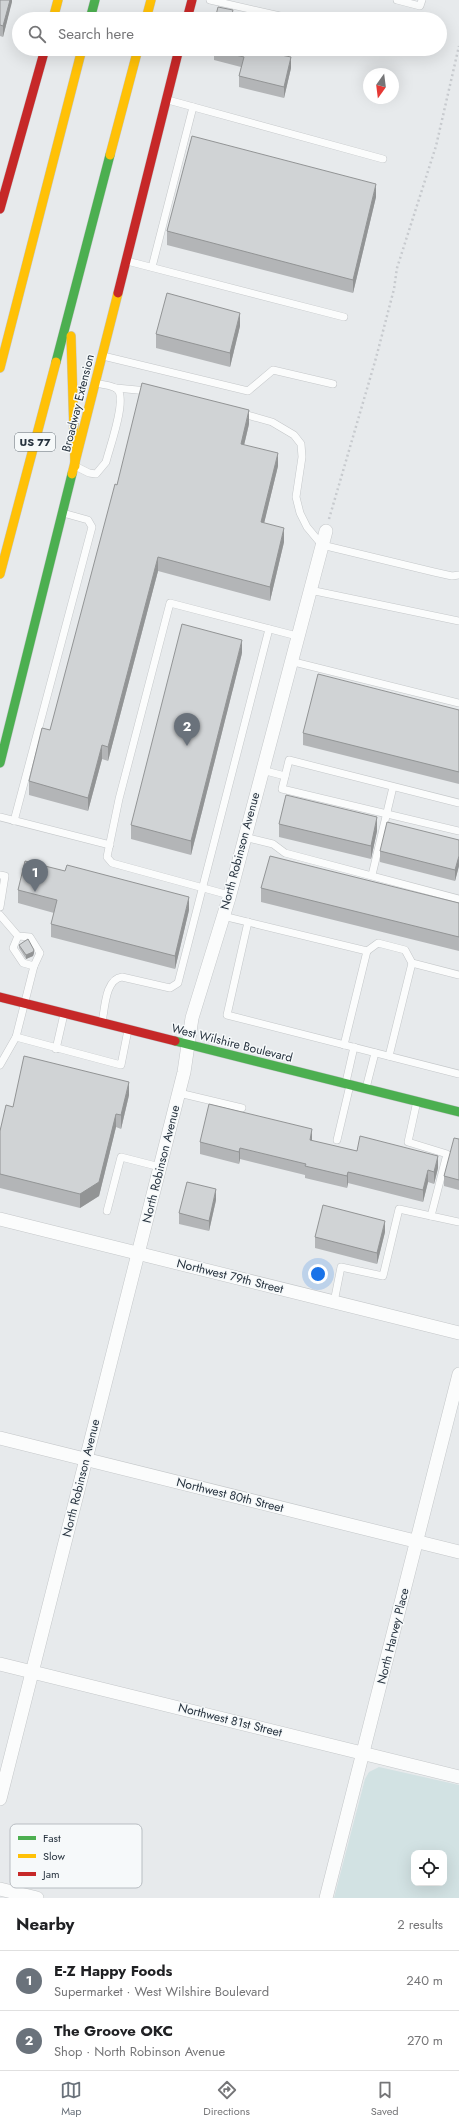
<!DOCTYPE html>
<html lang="en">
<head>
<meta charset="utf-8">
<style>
  :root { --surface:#fff; --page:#f6f6f6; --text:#202124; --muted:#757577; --line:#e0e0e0; --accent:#6a727b }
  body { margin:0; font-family:Jost,sans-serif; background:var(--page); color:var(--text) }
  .controls { position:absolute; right:12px; bottom:12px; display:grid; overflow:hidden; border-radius:8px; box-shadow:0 4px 16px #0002 }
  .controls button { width:36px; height:36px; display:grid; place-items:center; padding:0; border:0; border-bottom:1px solid var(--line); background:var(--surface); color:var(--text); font:20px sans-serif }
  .compass { position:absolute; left:363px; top:68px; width:36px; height:36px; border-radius:50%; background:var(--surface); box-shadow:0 4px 16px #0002; rotate:194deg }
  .you { position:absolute; left:318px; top:1274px; width:14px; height:14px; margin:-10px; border:3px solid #fff; border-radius:50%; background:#1a73e8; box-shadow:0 0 0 6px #1a73e833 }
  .badge { display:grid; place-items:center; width:26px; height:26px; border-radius:50%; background:var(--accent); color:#fff; font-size:13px; font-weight:700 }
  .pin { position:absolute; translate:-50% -33px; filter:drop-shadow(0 1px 2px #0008) }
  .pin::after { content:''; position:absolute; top:21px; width:14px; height:12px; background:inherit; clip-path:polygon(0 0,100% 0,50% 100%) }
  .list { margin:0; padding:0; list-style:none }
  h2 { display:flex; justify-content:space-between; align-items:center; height:52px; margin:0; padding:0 16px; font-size:17px }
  h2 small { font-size:13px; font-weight:400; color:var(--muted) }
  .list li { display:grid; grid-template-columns:26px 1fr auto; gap:12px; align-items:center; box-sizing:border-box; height:60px; padding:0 16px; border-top:1px solid var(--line) }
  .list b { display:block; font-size:15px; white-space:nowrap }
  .list p { margin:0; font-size:13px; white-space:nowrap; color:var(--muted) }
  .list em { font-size:13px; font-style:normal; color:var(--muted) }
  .icon { flex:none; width:22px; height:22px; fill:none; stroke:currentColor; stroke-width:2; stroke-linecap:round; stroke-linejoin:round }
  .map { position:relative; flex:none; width:459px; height:1898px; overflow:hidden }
  .search { position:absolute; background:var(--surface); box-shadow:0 4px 16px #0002; left:12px; right:12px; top:12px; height:44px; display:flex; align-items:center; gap:10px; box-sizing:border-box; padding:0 14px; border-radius:22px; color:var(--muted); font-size:15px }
  .sheet { height:172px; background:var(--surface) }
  nav { display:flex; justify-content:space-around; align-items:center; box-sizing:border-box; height:56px; border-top:1px solid var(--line); background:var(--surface); font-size:11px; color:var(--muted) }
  nav a { display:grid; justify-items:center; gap:2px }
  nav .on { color:var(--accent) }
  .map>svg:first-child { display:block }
  .green { fill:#d2e2e3; fill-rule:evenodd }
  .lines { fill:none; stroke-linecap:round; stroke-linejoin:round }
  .lane-casing { stroke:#c4c7c9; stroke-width:8 }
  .street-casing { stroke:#c4c7c9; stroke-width:14 }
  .fast-casing { stroke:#c5c8cb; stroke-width:10 }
  .slow-casing { stroke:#c5c8cb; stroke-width:10 }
  .jam-casing { stroke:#c5c8cb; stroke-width:10 }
  .path { stroke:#c7cace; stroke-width:2.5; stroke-dasharray:2 3; stroke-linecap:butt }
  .lane { stroke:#fbfcfc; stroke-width:7 }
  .street { stroke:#fbfcfc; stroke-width:13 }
  .fast { stroke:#4caf50; stroke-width:9 }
  .slow { stroke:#ffc107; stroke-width:9 }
  .jam { stroke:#c62828; stroke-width:9 }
  .wall { fill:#b3b5b7 }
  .shaded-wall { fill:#929495 }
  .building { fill:#d0d3d5; stroke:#929495 }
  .labels { text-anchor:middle; stroke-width:3; stroke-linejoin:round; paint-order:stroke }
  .shield { fill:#f6f9fa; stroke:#646e76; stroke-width:1 }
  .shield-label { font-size:11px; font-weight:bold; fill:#26323e }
  .street-label { font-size:12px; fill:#26323e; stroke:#f6f9fa }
  .key { fill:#f6f9fa; stroke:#b8bdc2; stroke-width:1 }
  .key-label { font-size:11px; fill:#26323e }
</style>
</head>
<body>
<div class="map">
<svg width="459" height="1898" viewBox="0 0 459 1898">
  <rect width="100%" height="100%" fill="#e7eaec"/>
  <!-- green -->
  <path class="green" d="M 379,1767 L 459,1785 L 459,1898 L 334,1898 L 365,1779 L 369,1772 ZM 414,1853 L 444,1853 L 444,1883 L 414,1883 Z"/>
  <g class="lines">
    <!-- lane casing -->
    <g class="lane-casing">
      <g id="lane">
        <polyline points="210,0 280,16"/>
        <polyline points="397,0 420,6 422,0"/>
        <polyline points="168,100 383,159"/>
        <polyline points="127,261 344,317"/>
        <polyline points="152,267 193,107"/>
        <polyline points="103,356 248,391 273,370 333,384"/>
        <polyline points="116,388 148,391"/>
        <polyline points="240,413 272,422 294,435 301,444 302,457 296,497 300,513 307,527 322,545 434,572 452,576 459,575"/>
        <path d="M 77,467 L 89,473 L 96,474 L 106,462 C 109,449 128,398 117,389 C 112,385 102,385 96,383"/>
        <polyline points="310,590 459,621"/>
        <polyline points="290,661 459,703"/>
        <polyline points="262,770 285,776"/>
        <polyline points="459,803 289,760 282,789 459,831"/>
        <polyline points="0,817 110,845"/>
        <polyline points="14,821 92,527 88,520 63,513"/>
        <polyline points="244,837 273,844 285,853 459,899"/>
        <polyline points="0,875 5,876 0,907"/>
        <polyline points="372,875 393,787"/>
        <polyline points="229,895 112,863 107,857 119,799 170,603 297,636"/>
        <polyline points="0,915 18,936 30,937 40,953 34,966 16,1037 0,1065"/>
        <polyline points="223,916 367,951 378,943 405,950 412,963 459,975"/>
        <polyline points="248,922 227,1015 459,1074"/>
        <polyline points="18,936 13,948 23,963 34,966"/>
        <path d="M 102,1022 C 105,1009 105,979 122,977 L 170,988 L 178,983 L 269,629"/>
        <polyline points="16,1037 121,1065 128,1030"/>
        <polyline points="344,1045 367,951"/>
        <polyline points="56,1049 64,1014"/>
        <polyline points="389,1056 412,963"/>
        <polyline points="346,1082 354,1047"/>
        <polyline points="366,1088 375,1053"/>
        <polyline points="179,1093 242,1108"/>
        <polyline points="417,1101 408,1142 447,1154 431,1216 459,1222"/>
        <polyline points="337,1140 350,1085"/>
        <polyline points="107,1211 121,1157 160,1167"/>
        <polyline points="334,1302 341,1267 383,1276 399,1209 431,1216"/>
      </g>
    </g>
    <!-- street casing -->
    <g class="street-casing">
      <g id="street">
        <polyline points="0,1219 459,1333"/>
        <polyline points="0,1438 459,1552"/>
        <polyline points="0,1664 459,1777"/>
        <polyline points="0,1799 184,1072 192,1018 229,898 326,531"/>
        <polyline points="0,1889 37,1898"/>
        <polyline points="326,1898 459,1374"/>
      </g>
    </g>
    <!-- fast casing -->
    <g class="fast-casing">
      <g id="fast">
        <polyline points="90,19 95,0"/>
        <polyline points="56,362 110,155"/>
        <polyline points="0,763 72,474"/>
        <polyline points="175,1041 459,1112"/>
      </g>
    </g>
    <!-- slow casing -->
    <g class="slow-casing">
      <g id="slow">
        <polyline points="53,19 58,0"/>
        <polyline points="146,19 151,0"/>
        <polyline points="110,155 138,49"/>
        <polyline points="71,336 75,466"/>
        <polyline points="0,368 82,49"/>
        <polyline points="72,474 118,293"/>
        <polyline points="0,574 56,362"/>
      </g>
    </g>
    <!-- jam casing -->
    <g class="jam-casing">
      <g id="jam">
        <polyline points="187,19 192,0"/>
        <polyline points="0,209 45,49"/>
        <polyline points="118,293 179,49"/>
        <polyline points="0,997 175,1041"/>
      </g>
    </g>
    <!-- path -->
    <polyline class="path" points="329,519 376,358 394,289 397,268 436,146 459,46"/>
    <!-- lane -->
    <use href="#lane" class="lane"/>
    <!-- street -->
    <use href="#street" class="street"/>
    <!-- fast -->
    <use href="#fast" class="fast"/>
    <!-- slow -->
    <use href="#slow" class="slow"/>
    <!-- jam -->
    <use href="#jam" class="jam"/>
  </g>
  <!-- wall -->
  <g class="wall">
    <polygon points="0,0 12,0 3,37 0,36"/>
    <polygon points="214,49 284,56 291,68 284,98 239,87 239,76 241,67 214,60"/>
    <polygon points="376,197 353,293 167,245 167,231"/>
    <polygon points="240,326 230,367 156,348 156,334"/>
    <polygon points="249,424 244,445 278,466 264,523 284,542 270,601 158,571 108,761 102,759 88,811 29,795 29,781 50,730 117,485"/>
    <polygon points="242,653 191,855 131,839 131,825"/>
    <polygon points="459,710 459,784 303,745 303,733"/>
    <polygon points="279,824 377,831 371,859 279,837"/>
    <polygon points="459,840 459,866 455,881 380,862 380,851"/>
    <polygon points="261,888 459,903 459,951 261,902"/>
    <polygon points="18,890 189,910 175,969 51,937 51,924 54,913 18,903"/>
    <polygon points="19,945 34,953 33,956 26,959 19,948"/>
    <polygon points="129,1095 121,1129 116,1127 99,1196 80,1208 0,1188 0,1131 13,1107"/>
    <polygon points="459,1139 459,1190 444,1186 444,1176"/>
    <polygon points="312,1141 357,1151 438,1168 434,1184 428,1182 423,1202 348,1183 347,1188 305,1178 305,1175 240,1159 239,1164 200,1154 200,1142"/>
    <polygon points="216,1200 209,1231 179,1224 179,1213"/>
    <polygon points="385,1232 377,1264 315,1248 315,1237"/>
  </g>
  <!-- shaded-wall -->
  <g class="shaded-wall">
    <polygon points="10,0 12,0 12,2 3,37 3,26"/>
    <polygon points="283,49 285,49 281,66 281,55"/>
    <polygon points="291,57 291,68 284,98 284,87"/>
    <polygon points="376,184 376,197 353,293 353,280"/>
    <polygon points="240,313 240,326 230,367 230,353"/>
    <polygon points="249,410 249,424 241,458 241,444"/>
    <polygon points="278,453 278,466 261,536 261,522"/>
    <polygon points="284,528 284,542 270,601 270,587"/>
    <polygon points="158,557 158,571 108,761 108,747"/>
    <polygon points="242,640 242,653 191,855 191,841"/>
    <polygon points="102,745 102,759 88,811 88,798"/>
    <polygon points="377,817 377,831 371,859 371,846"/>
    <polygon points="459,856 459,866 455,881 455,870"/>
    <polygon points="189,897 189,910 175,969 175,956"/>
    <polygon points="34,950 34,953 33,956 26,959 26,955"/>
    <polygon points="129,1082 129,1095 121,1129 121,1115"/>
    <polygon points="116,1114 116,1127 99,1196 80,1208 80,1194"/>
    <polygon points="312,1129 312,1141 310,1140"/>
    <polygon points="240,1148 240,1159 239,1164 239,1152"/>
    <polygon points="438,1156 438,1168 434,1184 434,1172"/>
    <polygon points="428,1170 428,1182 423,1202 423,1190"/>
    <polygon points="348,1172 348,1183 347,1188 347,1176"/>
    <polygon points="216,1189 216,1200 209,1231 209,1221"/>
    <polygon points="385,1221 385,1232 377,1264 377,1253"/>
  </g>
  <!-- building -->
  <g class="building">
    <polygon points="0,0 10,0 3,26 0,25"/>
    <polygon points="218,7 233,10 231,18 235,19 215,19"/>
    <polygon points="214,49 283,49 281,55 291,57 284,87 239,76 244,57 214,50"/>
    <polygon points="192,136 376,184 353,280 167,231"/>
    <polygon points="167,293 240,313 230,353 156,334"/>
    <polygon points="142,383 249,410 241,444 278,453 261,522 284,528 270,587 158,557 108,747 102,745 88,798 29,781 42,728 50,730 115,484 117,485"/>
    <polygon points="182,624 242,640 191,841 131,825"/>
    <polygon points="318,674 459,710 459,772 303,733"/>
    <polygon points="286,795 377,817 371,846 279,824"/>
    <polygon points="387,822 459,840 459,856 455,870 380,851"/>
    <polygon points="270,856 459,903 459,937 261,888"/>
    <polygon points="25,861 65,871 67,865 189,897 175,956 51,924 57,900 18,890"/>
    <polygon points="28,939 34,950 33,952 26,955 19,945"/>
    <polygon points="24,1056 129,1082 121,1115 116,1114 99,1182 80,1194 0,1174 0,1131 6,1105 13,1107"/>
    <polygon points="209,1104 312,1129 310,1140 357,1151 360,1136 438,1156 434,1172 428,1170 423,1190 348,1172 347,1176 305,1166 306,1164 240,1148 239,1152 200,1142"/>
    <polygon points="454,1138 459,1139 459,1180 444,1176"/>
    <polygon points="187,1182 216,1189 209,1221 179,1213"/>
    <polygon points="323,1205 385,1221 377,1253 315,1237"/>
  </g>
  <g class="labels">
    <!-- shield labels -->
    <rect class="shield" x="15" y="433" width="40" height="18" rx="3"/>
    <g class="shield-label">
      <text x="35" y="446">US 77</text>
    </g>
    <!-- street labels -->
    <g class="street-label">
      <text transform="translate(78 403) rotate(-76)" y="4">Broadway Extension</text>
      <text transform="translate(240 851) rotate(-75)" y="4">North Robinson Avenue</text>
      <text transform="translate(232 1043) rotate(14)" y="4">West Wilshire Boulevard</text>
      <text transform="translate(161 1164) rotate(-76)" y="4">North Robinson Avenue</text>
      <text transform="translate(230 1276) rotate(14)" y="4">Northwest 79th Street</text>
      <text transform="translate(81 1478) rotate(-76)" y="4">North Robinson Avenue</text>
      <text transform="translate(230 1495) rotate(14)" y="4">Northwest 80th Street</text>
      <text transform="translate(393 1636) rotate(-76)" y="4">North Harvey Place</text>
      <text transform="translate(230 1720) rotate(14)" y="4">Northwest 81st Street</text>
    </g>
  </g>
  <!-- legend -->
  <rect x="10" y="1824" width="132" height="64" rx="6" class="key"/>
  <rect x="18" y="1836" width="18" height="4" fill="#4caf50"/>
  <rect x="18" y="1854" width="18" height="4" fill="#ffc107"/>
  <rect x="18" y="1872" width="18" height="4" fill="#c62828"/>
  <g class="key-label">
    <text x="43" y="1842">Fast</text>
    <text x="43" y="1860">Slow</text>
    <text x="43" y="1878">Jam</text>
  </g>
</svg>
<div class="controls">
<button><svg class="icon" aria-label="locate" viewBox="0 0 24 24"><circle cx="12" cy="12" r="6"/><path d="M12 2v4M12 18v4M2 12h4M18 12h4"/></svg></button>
</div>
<svg class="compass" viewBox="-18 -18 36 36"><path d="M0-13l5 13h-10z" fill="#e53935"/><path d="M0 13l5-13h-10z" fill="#757577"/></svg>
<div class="you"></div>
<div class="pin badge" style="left:35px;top:892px">1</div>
<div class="pin badge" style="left:187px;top:746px">2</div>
<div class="search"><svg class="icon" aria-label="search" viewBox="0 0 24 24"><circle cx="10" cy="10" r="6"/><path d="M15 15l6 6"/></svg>Search here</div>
</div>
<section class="sheet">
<h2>Nearby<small>2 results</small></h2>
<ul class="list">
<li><span class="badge">1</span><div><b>E-Z Happy Foods</b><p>Supermarket · West Wilshire Boulevard</p></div><em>240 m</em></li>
<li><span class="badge">2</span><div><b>The Groove OKC</b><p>Shop · North Robinson Avenue</p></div><em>270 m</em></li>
</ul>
</section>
<nav>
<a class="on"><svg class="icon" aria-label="map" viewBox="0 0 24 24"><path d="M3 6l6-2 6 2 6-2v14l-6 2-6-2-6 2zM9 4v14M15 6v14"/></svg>Map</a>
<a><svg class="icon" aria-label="directions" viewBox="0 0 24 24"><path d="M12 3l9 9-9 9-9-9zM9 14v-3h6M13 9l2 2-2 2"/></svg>Directions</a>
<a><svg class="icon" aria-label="saved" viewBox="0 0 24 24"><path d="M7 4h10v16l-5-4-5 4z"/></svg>Saved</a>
</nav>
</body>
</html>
